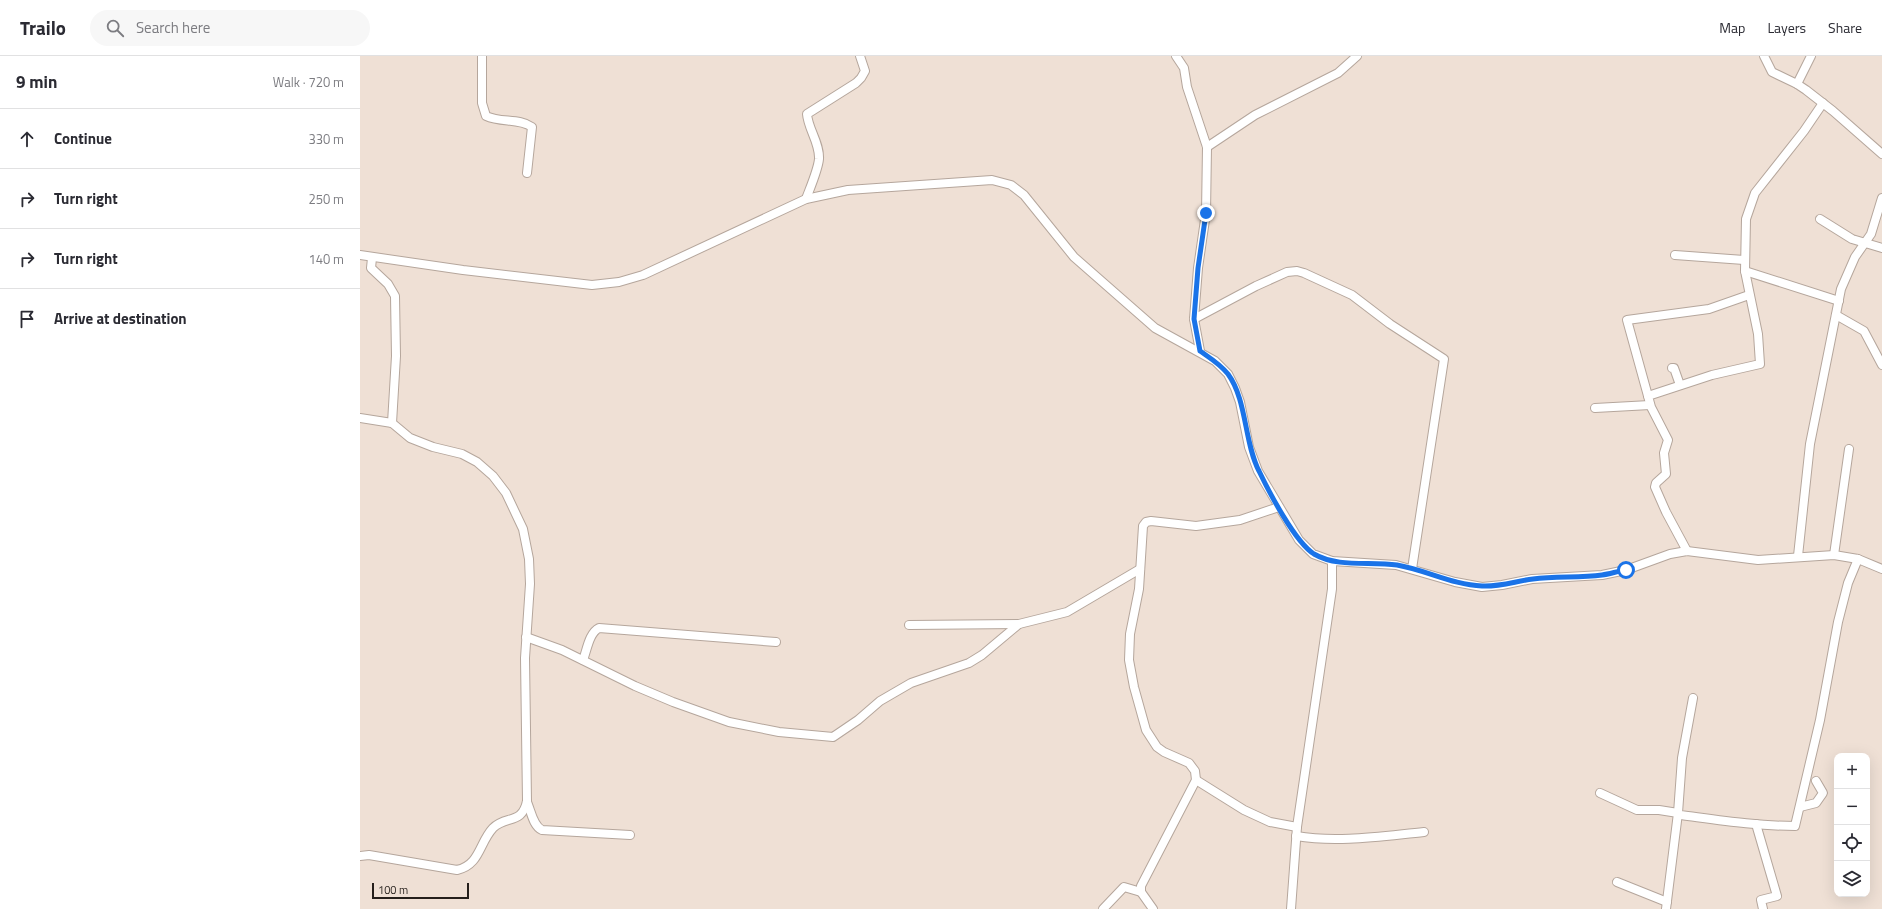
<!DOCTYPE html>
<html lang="en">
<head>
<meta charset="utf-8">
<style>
  :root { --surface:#fff; --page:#f7f7f7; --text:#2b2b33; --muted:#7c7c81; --line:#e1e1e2 }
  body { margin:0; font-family:"Titillium Web",sans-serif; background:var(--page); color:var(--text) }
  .controls { position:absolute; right:12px; bottom:12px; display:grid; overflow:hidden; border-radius:8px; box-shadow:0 4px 16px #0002 }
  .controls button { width:36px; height:36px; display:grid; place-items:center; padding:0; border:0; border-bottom:1px solid var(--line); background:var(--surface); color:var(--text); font:20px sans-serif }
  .scale { position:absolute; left:12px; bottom:10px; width:97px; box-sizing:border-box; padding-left:4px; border:2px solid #251f1b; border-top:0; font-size:11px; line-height:14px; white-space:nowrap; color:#251f1b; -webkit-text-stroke:3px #efe0d5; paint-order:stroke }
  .stop { position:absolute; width:12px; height:12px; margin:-9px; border:3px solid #1a73e8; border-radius:50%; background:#fff }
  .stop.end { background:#1a73e8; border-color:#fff; box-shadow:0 1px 4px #0008 }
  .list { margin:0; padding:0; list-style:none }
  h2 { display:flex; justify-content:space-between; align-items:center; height:52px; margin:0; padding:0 16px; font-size:17px }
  h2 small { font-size:13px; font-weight:400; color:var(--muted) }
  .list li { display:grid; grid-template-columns:26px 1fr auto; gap:12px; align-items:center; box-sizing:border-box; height:60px; padding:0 16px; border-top:1px solid var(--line) }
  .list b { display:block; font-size:15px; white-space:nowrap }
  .list em { font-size:13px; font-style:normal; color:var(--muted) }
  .icon { flex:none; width:22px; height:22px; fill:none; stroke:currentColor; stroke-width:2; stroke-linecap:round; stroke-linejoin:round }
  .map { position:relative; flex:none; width:1522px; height:853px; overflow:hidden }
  header { display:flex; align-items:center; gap:24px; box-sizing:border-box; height:56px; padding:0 20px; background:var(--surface); border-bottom:1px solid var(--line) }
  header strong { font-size:19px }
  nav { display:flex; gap:22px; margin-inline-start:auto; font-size:14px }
  .search { width:280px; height:36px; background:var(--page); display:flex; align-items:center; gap:10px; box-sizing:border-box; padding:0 14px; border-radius:22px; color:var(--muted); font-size:15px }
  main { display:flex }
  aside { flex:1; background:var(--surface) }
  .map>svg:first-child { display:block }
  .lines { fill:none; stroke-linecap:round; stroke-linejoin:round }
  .minor-casing { stroke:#b5a69c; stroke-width:10 }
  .minor { stroke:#fff; stroke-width:8 }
  .route { stroke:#1a73e8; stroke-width:5 }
</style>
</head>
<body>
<header>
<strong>Trailo</strong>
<div class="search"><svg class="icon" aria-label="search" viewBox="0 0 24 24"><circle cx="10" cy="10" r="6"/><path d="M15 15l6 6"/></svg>Search here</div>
<nav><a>Map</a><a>Layers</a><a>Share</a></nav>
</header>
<main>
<aside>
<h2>9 min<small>Walk · 720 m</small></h2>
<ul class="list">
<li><svg class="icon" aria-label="ahead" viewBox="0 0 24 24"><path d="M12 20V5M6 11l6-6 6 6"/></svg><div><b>Continue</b></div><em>330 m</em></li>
<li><svg class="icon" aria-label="right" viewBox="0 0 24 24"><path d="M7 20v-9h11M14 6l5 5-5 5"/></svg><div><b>Turn right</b></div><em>250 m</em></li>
<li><svg class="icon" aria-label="right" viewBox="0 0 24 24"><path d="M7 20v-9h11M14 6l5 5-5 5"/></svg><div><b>Turn right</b></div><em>140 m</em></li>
<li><svg class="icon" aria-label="arrive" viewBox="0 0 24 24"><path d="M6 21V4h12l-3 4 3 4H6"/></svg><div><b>Arrive at destination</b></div></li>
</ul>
</aside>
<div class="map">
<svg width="1522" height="853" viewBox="0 0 1522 853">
  <rect width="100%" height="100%" fill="#efe0d5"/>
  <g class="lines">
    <!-- minor casing -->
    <g class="minor-casing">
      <g id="minor">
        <path d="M 122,0 L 122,47 L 126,60 C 141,67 159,62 172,71 L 167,117"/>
        <polyline points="816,0 824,12 827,31 847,91 846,157 838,212 834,263 840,295"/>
        <polyline points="1404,0 1412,16 1437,28 1446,34 1473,55 1522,98"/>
        <polyline points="1437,28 1451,0"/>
        <polyline points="847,91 895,59 978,17 997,0"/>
        <path d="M 446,143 C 450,132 458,114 459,103 C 460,87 448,73 447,58 L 496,27 L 501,22 L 505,15 L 500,0"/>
        <polyline points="1460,163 1492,183 1522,192"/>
        <polyline points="0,199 103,214 232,229 259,226 283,219 446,143 488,134 632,124 651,129 664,139 714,201 795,272 855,305 868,318 875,332 880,346 889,391 898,415 939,484 953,498 972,505 1036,509 1095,526 1122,531 1142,529 1172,523 1242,519 1266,514 1310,498 1327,495 1398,504 1474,499 1498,503 1522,513"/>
        <polyline points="1315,199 1384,204"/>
        <polyline points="12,202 11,212 28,228 35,240 36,300 32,367"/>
        <polyline points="1385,215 1479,245"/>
        <polyline points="1476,259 1504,275 1522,309"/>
        <polyline points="834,263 896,230 927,216 937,215 944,217 992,239 1030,268 1084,303 1052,513"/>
        <polyline points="1312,312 1314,312 1320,329"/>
        <polyline points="1288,340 1267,264 1349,253 1389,239"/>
        <polyline points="1235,352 1290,349"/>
        <path d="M 0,362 L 32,367 L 50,382 L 73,391 L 102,398 L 117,406 L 133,420 L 146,437 L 163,473 L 169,503 L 170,528 L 165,602 L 167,745 C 162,769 146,759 133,772 C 119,787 120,809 97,814 L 9,799 L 0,800"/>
        <polyline points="1327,495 1306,456 1295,431 1296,427 1306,418 1304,397 1308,384 1291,351 1288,340 1352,319 1400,308 1398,278 1385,215 1386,163 1395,137 1444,75 1463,47"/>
        <polyline points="1474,499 1489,393"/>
        <polyline points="1438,500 1450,388 1481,233 1495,201 1511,178 1522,142"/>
        <polyline points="549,569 659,568"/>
        <polyline points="166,581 202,594 275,630 313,646 369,666 419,676 473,681 498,664 520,645 551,627 609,607 622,599 659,568 707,556 780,513"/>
        <path d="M 223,604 C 227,594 229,577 239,572 L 416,586"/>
        <path d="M 1333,642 L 1322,702 L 1318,757 L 1321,759 C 1359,764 1397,770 1435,770 L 1460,664 L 1478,566 L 1488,527 L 1498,503"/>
        <polyline points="836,724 884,754 910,766 937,771"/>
        <polyline points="1240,737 1277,754 1299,754 1318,757 1306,853"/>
        <path d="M 167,746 C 171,755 173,770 182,774 L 270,779"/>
        <polyline points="1440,751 1456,747 1463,737 1456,725"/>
        <polyline points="1396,768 1417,840 1401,844 1403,853"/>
        <path d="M 936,780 C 978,787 1022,780 1064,776"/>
        <polyline points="1257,826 1307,846"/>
        <polyline points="743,853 764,831 781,836"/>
        <polyline points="793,853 781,836 781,830 836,724 835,715 829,707 804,696 797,691 786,674 774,631 769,604 770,578 779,533 783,470 786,466 791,465 836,470 880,464 919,451"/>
        <polyline points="931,853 937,771 972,533 972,505"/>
      </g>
    </g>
    <!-- minor -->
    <use href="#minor" class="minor"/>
  </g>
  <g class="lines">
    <!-- route -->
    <path class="route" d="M 846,157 L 838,212 L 834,263 L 840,295 C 850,302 860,308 868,318 C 887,344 884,386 899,415 C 909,436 935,486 954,498 C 978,512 1010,505 1037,509 C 1066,514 1093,529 1122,530 C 1140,531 1156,525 1173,523 C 1196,520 1219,522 1242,519 C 1250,518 1258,515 1266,514"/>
  </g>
</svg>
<div class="controls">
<button>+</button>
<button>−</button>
<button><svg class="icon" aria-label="locate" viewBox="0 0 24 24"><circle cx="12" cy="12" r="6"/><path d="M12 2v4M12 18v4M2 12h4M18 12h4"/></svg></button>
<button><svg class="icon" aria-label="layers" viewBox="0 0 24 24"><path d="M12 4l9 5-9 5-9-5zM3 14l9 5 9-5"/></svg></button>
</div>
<div class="scale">100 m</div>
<div class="stop" style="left:1266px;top:514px"></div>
<div class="stop end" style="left:846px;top:157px"></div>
</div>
</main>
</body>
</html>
